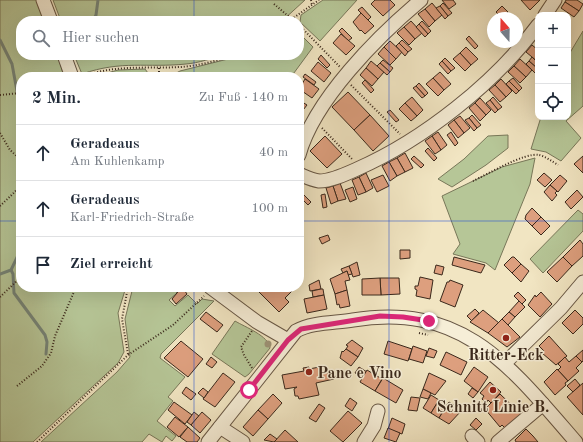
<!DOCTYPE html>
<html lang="de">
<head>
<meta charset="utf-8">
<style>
  :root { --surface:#fff; --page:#f2f2f3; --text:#1f2937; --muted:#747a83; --line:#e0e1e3 }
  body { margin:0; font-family:"Old Standard TT",serif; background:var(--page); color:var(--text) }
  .controls { position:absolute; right:12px; top:12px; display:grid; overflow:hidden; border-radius:8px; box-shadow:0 4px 16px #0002 }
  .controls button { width:36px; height:36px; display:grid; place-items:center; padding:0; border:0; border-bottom:1px solid var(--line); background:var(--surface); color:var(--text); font:20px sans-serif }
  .compass { position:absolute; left:487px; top:12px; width:36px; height:36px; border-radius:50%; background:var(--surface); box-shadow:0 4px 16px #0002; rotate:340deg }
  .stop { position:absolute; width:12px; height:12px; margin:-9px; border:3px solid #db2777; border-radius:50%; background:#fff }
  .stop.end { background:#db2777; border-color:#fff; box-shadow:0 1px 4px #0008 }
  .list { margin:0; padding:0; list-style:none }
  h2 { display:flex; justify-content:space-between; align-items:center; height:52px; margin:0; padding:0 16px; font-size:17px }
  h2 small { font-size:13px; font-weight:400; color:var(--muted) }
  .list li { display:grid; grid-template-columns:26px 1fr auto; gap:12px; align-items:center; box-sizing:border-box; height:56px; padding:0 16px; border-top:1px solid var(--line) }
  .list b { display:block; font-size:15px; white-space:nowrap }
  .list p { margin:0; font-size:13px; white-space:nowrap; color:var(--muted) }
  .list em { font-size:13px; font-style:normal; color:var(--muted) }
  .icon { flex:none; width:22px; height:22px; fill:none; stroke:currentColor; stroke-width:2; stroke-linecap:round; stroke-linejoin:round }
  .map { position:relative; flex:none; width:583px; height:442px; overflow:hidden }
  .search { position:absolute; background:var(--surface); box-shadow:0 4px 16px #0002; left:16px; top:16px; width:288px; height:44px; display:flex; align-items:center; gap:10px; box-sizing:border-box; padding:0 14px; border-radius:16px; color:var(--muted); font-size:15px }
  .panel { position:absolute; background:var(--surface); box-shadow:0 4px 16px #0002; left:16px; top:72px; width:288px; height:220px; border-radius:16px }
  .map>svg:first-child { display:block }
  .green { fill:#b6c697; stroke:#787759 }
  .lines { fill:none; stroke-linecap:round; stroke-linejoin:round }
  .stream { stroke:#748377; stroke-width:3 }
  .building { fill:#dd9f7e; stroke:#3a281b }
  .minor-casing { stroke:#685745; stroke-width:15 }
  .path { stroke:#3a281b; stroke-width:2; stroke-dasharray:1 2; stroke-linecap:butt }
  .minor { stroke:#f6eed7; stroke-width:13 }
  .tree { fill:#9d9377 }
  .route { stroke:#db2777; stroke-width:5 }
  .grid { fill:none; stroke:#1d4ed8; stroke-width:1; stroke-opacity:0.55 }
  .poi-dot { fill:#8f2418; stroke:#f6eed7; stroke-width:1.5 }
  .labels { text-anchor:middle; stroke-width:3; stroke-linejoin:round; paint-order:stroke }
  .poi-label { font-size:16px; font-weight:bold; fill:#3a281b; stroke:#f6eed7 }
</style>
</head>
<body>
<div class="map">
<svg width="583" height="442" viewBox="0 0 583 442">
  <rect width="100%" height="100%" fill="#f1e5c2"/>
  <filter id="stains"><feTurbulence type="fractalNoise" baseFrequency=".005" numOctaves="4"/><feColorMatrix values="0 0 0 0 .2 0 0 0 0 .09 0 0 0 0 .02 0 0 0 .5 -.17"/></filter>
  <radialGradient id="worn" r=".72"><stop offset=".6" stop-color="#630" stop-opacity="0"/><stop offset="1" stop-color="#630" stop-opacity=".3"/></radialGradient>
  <!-- green -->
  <g class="green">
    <polygon points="0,0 37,0 45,21 21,21 21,55 58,55 64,77 21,77 21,287 126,287 118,313 124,352 118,363 33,442 0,442"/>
    <polygon points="53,0 305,0 282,21 61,21"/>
    <polygon points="323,0 357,0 320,41 300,22 301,15"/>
    <polygon points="583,31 583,106 566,121 581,138 561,161 546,152 531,149 541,117 568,117 568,56"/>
    <polygon points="299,33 313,47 291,77 169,77 180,71 244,55 299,55"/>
    <path d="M 74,55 L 225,55 C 212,58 199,63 186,64 C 147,68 122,60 82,74 Z"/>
    <polygon points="145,69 151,77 93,77 118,70"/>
    <polygon points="508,135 508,148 486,165 452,187 438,179 464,159 488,136"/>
    <polygon points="535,158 530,184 495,270 486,263 453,254 460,244 442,196 502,167"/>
    <polygon points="578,210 583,214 583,231 543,273 530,259"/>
    <polygon points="133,287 172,287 177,293 169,300 175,306 188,295 197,304 202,299 214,301 161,354 160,358 185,377 168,397 173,401 157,421 176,436 172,441 166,436 162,442 149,434 142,442 41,442 117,372 130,357 125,319"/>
    <path d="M 235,321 C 245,327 269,336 270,348 L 249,374 L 245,377 L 212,354 Z"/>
  </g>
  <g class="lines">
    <!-- stream -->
    <g class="stream">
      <polyline points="93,21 96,15 98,0"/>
      <polyline points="0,40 12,64 21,113"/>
      <polyline points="11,270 13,274 14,293 45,335 47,342 46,354"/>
      <polyline points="0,274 11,270 21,249"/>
    </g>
  </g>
  <!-- building -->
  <g class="building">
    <polygon points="375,0 390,0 395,5 383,16 371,4"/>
    <polygon points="442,0 453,0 456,4 449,9"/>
    <polygon points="521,0 540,0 530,10"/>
    <polygon points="566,0 577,0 583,4 579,11 565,2"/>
    <polygon points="565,2 579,11 574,17 561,8"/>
    <polygon points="432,3 442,15 435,21 425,9"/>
    <polygon points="443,3 452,13 448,16 440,6"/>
    <polygon points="440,6 448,16 445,19 436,8"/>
    <polygon points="502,6 508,12 502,18 496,12"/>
    <polygon points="362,7 371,17 368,20 358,10"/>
    <polygon points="425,9 435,21 429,27 418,14"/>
    <polygon points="361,13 374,26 365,34 361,30 360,31 353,22"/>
    <polygon points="411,21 422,33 415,39 404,27"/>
    <polygon points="422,21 431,31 428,34 419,24"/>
    <polygon points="419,24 428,34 425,37 416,27"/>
    <polygon points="404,27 415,39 409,45 397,33"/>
    <polygon points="342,28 352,38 348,41 339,31"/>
    <polygon points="341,34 355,46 346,55 333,43"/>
    <polygon points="469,36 478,46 475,49 466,39"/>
    <polygon points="402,40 412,49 408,52 399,43"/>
    <polygon points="390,41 402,52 396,59 384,47"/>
    <polygon points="399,43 408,52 405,56 396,46"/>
    <polygon points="532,45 538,50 538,62 526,52"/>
    <polygon points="384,47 396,59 390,65 378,54"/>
    <polygon points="466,47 478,59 471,65 460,53"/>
    <polygon points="460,53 471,65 465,71 453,59"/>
    <polygon points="321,55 330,65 327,68 318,59"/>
    <polygon points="532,57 538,63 538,69 529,61"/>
    <polygon points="445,58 455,68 451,71 442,61"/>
    <polygon points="520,59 532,70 526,77 514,66"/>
    <polygon points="383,60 393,68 390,72 380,63"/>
    <polygon points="371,61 384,72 378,79 366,68"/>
    <polygon points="442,61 451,71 448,74 439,64"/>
    <polygon points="529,61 538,69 535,73 526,64"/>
    <polygon points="318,62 331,73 324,82 311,71"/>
    <polygon points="380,63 390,72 387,75 377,66"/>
    <polygon points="514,66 526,77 520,83 508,72"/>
    <polygon points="366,68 378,79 372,86 360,75"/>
    <polygon points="440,72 451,84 444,90 433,78"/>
    <polygon points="305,74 316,82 314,85 303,77"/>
    <polygon points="433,78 444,90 438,96 426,84"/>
    <polygon points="513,78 522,88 519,91 509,81"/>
    <polygon points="305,79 319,89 312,98 299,89"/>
    <polygon points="501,79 512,91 506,97 495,85"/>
    <polygon points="365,80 374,90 371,93 362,83"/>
    <polygon points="509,81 519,91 516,94 506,84"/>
    <polygon points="419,83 428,93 425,96 416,86"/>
    <polygon points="495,85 506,97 500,102 489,90"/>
    <polygon points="416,86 425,96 422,98 413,88"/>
    <polygon points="348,92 370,115 354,130 332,107"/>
    <polygon points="412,97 423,110 417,116 405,103"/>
    <polygon points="493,97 502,107 498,110 490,100"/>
    <polygon points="480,98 491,110 486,115 475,103"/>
    <polygon points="299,100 307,105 300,114 299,114"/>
    <polygon points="490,100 498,110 495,113 486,103"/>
    <polygon points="405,103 417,116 411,121 399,109"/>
    <polygon points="475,103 486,115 480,121 469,108"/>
    <polygon points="390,110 399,120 396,122 387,112"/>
    <polygon points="370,115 389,136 373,151 354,130"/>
    <polygon points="472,115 481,125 477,128 469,118"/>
    <polygon points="460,116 470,128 464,133 454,120"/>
    <polygon points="469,118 477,128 474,131 465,120"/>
    <polygon points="454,120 464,133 458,138 448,125"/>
    <polygon points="438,132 447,145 441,150 432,136"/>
    <polygon points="451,132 458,143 455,146 447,135"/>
    <polygon points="325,136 342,154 327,168 310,151"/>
    <polygon points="432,136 441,150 435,154 425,141"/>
    <polygon points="428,148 437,158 434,161 425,151"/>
    <polygon points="405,153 413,168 405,172 397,158"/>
    <polygon points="414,156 424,165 421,168 411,159"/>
    <polygon points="583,156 583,173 574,164"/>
    <polygon points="397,158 405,172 397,176 389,162"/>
    <polygon points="389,162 397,176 390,181 382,166"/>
    <polygon points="366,173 373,188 366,192 359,177"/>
    <polygon points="544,173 552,180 545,187 537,180"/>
    <polygon points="383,175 389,186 377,192 371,180"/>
    <polygon points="560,175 567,181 558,192 550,185"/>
    <polygon points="359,177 366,192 358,195 352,180"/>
    <polygon points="340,183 346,199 338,201 333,186"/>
    <polygon points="550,185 557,191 555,193 557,195 552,201 544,192"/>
    <polygon points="333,186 338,201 331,204 326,188"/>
    <polygon points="353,187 357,199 350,202 345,190"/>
    <polygon points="577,190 583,197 571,209 565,202"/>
    <polygon points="301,192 311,202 308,205 299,196"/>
    <polygon points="325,194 327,207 323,208 321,195"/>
    <polygon points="532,208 541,217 532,226 525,219 526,215"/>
    <polygon points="541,217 550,226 541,235 532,226"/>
    <polygon points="328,235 330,240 322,244 319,238"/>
    <polygon points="580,240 583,244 583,256 572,266 563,257"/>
    <polygon points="400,250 410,250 410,258 400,259"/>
    <polygon points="454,257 485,265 481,273 452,265"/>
    <polygon points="512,257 514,257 521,264 512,273 504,265"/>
    <polygon points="563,257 572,266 557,282 547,272"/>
    <polygon points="357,262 360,275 353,277 349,266"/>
    <polygon points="521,264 529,271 521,282 512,273"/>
    <polygon points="436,265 444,267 442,275 434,273"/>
    <polygon points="349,266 352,274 348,275 347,271 343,273 341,269"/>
    <polygon points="347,271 350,280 345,281 347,290 335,294 330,279"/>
    <polygon points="420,277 433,280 430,299 416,296 417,290 415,289 415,286 418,286"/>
    <polygon points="380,278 399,278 400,294 381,295"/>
    <polygon points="380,278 381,295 362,295 362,279"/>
    <polygon points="319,280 321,289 310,291 309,285"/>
    <polygon points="450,280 463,285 455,307 440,301 447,282 449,282"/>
    <polygon points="182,287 187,294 176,304 172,299"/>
    <polygon points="258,287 294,287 295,288 285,298 289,302 279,312 256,289"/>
    <polygon points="321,289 323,289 324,295 313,297 312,291"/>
    <polygon points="347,290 350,306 340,308 339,304 337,305 335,294"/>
    <polygon points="518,292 526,300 522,304 514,296"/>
    <polygon points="541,292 552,304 540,317 528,305 535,295 536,297"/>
    <polygon points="324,295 327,309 307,313 304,299"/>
    <polygon points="519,301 525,307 515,317 509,312"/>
    <polygon points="475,309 479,313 472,321 467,316"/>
    <polygon points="483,310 499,323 488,333 470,322"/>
    <polygon points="575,310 583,318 583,324 573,334 562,323"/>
    <polygon points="206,312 223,325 217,332 200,319"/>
    <polygon points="509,312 515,317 508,325 502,319"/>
    <polygon points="502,319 520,337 507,347 488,333"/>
    <polygon points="549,336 567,356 556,365 542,353 544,351 539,346"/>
    <polygon points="352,340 363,348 358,357 346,349 348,346 346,345"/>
    <polygon points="181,341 203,359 188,377 164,358"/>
    <polygon points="388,341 412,349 408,361 384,354"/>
    <polygon points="413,346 427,351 423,363 409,359"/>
    <polygon points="429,348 437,351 434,358 426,356"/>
    <polygon points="346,349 358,357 351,366 340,358 342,351 343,352"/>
    <polygon points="583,350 583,361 582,362 576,356"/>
    <polygon points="446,352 467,362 461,375 440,365"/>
    <polygon points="576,356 582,362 576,368 579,371 568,381 558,370 561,367 558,364 565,357 569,362"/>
    <polygon points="211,357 217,362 212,368 206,364"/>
    <polygon points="325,366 327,373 333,372 334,379 316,383 319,395 299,399 298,396 295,396 294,389 297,387 285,389 282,375 304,371 303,368 309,367 309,369"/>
    <polygon points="359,367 367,372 363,378 355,373"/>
    <polygon points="474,367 488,377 478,392 464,381"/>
    <polygon points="557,369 568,381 565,383 566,385 555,395 544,382"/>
    <polygon points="367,370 382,379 375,391 360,382"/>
    <polygon points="223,373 235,382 215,407 203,399"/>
    <polygon points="429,373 446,381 435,395 423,389"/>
    <polygon points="383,378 403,390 396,403 375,391"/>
    <polygon points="575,379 580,385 573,392 567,386"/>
    <polygon points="490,382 501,392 491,403 488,400 486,403 482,399 484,396 480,393"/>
    <polygon points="583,383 583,415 567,397"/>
    <polygon points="186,387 196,394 191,400 182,393"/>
    <polygon points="203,388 208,392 204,398 198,393"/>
    <polygon points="472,388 478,392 473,398 468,394"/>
    <polygon points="423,389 431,393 428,399 420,397"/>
    <polygon points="273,394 282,403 268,419 258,410"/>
    <polygon points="500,394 523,416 509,432 502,425 500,427 485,409"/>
    <polygon points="431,395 439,400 431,413 423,408"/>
    <polygon points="411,397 420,398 417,411 408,410"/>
    <polygon points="350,398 357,403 352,411 345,406"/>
    <polygon points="439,400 447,405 439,418 431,413"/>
    <polygon points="174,402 192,415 185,424 168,410"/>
    <polygon points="449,402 462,410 449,424 439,418"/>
    <polygon points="319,404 325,408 316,422 309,418"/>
    <polygon points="258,410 268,419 253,436 243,427"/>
    <polygon points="348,411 362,423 343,442 330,431"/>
    <polygon points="194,412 199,416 191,425 187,422"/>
    <polygon points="202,412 211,420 200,433 191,425"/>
    <polygon points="175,417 188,427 179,437 167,427"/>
    <polygon points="392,418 405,424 402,434 388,429"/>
    <polygon points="476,418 482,424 476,430 470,425"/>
    <polygon points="188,427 200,438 197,442 187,442 180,437"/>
    <polygon points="388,428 400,433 396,442 384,438"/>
    <polygon points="526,429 533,436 538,442 516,442 515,440"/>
    <polygon points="285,430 298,442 274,442"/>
    <polygon points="270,434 277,439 274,442 264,440"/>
  </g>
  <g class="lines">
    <!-- minor casing -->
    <g class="minor-casing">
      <g id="minor">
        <polyline points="43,0 51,21"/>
        <polyline points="545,15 555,0"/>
        <polyline points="64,55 72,77"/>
        <path d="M 299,155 C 314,100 378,36 421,0"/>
        <path d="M 299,174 C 306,177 312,180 319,181 C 331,181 346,174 357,169 C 423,140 495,83 538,25"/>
        <polyline points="210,287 257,322 288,340"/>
        <polyline points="505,363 561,308 583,282"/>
        <polyline points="220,427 243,442"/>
        <polyline points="472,436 478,442"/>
        <path d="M 208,442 L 296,331 C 312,322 335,323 353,320 C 463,302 511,367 576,442"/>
        <polyline points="364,442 374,426 378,411"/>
        <polyline points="498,442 543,404"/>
      </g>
    </g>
    <!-- path -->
    <g class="path">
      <polyline points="311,0 312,5"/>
      <polyline points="274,4 294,21"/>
      <polyline points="289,21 319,0"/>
      <polyline points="299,25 340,67"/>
      <polyline points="159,68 159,77"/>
      <path d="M 83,77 C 114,64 147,69 180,67 C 197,66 217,61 234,55"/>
      <polyline points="351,85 400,134"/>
      <polyline points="0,95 21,93"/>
      <polyline points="322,128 352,159"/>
      <polyline points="0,133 10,150 21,160"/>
      <path d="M 473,181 C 486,175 525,152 539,155 C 545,156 553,162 558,165"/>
      <polyline points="0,206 21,186"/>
      <polyline points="0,297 21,277"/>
      <polyline points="419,333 428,335"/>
      <polyline points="128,354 122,319 128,287"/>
      <polyline points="252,368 244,355 241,347 252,331"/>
      <polyline points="17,386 42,366 51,353 55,336 76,287"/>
      <polyline points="37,442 128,355 173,325 204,296"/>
    </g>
    <!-- minor -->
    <use href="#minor" class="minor"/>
  </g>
  <!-- trees -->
  <circle class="tree" cx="268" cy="344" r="3.5"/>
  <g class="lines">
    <!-- route -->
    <polyline class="route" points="249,390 288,340 301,329 380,316 403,317 429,321"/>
  </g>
  <!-- grid -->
  <path class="grid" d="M 194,0 L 194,21M 389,0 L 389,442M 194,55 L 194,77M 0,221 L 21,221M 299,221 L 583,221M 194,287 L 194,442"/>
  <!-- markers -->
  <g class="poi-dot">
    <circle cx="506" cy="338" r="4"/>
    <circle cx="309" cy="372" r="4"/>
    <circle cx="493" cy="390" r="4"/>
  </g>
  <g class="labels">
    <!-- poi labels -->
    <g class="poi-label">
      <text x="506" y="360">Ritter-Eck</text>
      <text x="317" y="378" text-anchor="start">Pane e Vino</text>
      <text x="493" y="412">Schnitt Linie B.</text>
    </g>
  </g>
  <rect width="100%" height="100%" filter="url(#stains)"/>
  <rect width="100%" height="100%" fill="url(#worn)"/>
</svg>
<div class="controls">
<button>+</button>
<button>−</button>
<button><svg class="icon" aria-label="locate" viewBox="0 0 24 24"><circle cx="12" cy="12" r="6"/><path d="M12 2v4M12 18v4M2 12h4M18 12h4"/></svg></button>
</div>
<svg class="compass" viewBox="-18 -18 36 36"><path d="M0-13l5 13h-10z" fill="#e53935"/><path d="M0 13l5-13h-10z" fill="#747a83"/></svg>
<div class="stop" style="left:249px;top:390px"></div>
<div class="stop end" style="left:429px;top:321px"></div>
<div class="search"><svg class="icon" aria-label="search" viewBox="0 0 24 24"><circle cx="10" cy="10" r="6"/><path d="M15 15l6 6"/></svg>Hier suchen</div>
<section class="panel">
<h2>2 Min.<small>Zu Fuß · 140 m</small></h2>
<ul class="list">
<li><svg class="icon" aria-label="ahead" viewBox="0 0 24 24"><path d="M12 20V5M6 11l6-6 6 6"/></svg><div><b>Geradeaus</b><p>Am Kuhlenkamp</p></div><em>40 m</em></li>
<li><svg class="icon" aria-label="ahead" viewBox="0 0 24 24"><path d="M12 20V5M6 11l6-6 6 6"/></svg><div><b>Geradeaus</b><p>Karl-Friedrich-Straße</p></div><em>100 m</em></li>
<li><svg class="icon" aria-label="arrive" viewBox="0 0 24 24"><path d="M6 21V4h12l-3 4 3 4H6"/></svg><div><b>Ziel erreicht</b></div></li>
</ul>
</section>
</div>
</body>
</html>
